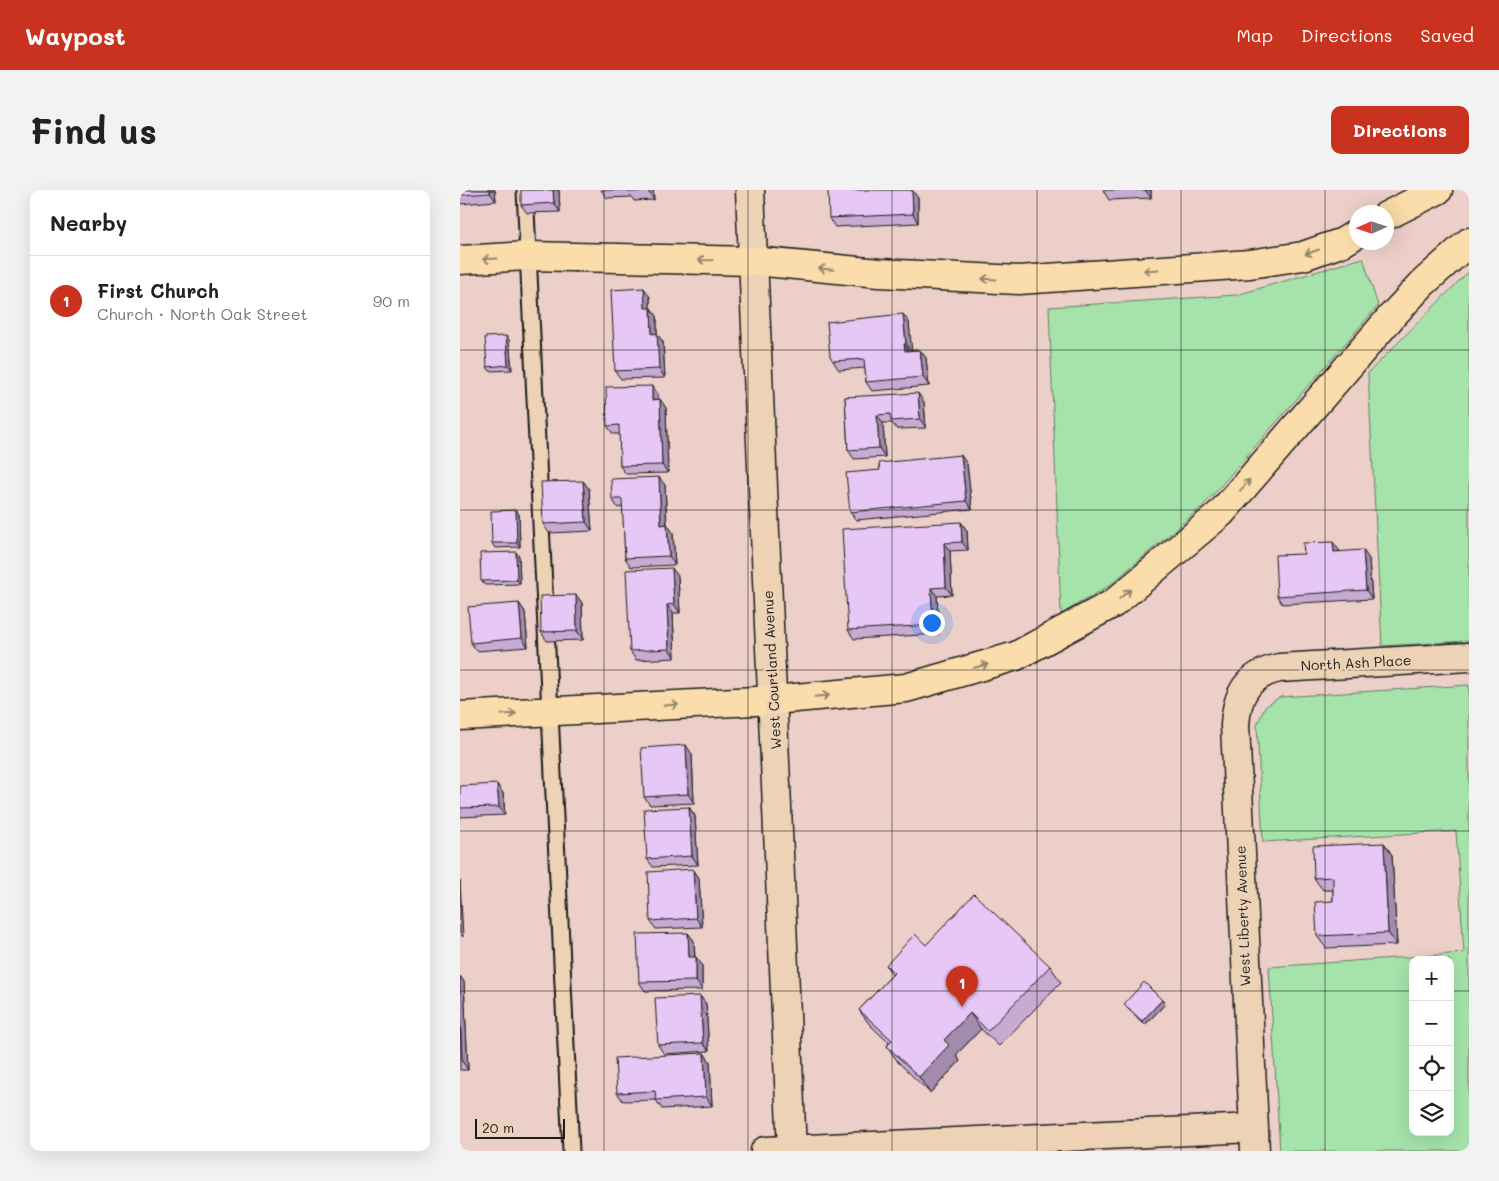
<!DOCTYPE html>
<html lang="en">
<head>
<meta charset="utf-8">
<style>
  :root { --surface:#fff; --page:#f2f2f2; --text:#222; --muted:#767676; --line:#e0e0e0; --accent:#c8321e }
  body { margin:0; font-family:Mali,sans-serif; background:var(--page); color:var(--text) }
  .controls { position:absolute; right:15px; bottom:15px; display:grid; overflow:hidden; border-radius:10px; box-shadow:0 5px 20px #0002 }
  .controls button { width:45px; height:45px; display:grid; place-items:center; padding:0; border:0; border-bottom:1px solid var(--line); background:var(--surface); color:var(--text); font:25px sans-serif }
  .compass { position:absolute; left:889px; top:15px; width:45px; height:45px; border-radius:50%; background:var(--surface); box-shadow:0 5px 20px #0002; rotate:267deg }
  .scale { position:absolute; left:15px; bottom:12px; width:90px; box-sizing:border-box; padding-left:5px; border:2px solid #1c1c1c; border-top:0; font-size:14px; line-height:18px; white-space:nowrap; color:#1c1c1c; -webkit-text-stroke:4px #eed2b5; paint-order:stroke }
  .you { position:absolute; left:471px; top:432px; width:18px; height:18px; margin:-12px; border:4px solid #fff; border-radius:50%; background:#1a73e8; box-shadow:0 0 0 8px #1a73e833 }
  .badge { display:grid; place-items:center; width:32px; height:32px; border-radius:50%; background:var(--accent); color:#fff; font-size:16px; font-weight:700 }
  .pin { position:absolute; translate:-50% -41px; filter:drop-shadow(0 1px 2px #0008) }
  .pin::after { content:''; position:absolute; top:26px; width:18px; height:15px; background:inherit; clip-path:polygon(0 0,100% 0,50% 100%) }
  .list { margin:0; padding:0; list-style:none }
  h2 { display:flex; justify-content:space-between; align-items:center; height:65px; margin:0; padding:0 20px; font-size:21px }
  h2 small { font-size:16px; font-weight:400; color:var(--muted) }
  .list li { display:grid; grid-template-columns:32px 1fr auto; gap:15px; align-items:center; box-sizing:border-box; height:90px; padding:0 20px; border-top:1px solid var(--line) }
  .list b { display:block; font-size:19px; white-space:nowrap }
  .list p { margin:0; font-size:16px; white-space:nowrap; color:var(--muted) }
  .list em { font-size:16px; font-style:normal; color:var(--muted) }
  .icon { flex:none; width:28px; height:28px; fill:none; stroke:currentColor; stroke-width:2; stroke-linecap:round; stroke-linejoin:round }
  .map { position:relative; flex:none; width:1009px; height:961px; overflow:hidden; border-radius:10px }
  header { display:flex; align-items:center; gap:30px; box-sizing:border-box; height:70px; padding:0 25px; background:var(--accent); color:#fff }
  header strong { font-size:24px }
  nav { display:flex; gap:28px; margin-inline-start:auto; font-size:18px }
  .intro { display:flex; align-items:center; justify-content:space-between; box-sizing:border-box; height:120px; padding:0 30px }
  h1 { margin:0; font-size:35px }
  .button { padding:12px 22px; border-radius:10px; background:var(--accent); color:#fff; font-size:18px; font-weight:700 }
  main { display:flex; gap:30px; padding:0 30px }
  aside { flex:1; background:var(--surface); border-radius:10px; box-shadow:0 5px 20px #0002 }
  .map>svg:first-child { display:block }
  .green { fill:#a5e3aa; stroke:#608063; fill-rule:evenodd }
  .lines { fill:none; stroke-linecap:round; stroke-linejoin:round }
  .lane-casing { stroke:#1c1c1c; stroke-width:19 }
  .street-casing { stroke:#1c1c1c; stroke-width:31 }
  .primary-casing { stroke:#1c1c1c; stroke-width:31 }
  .lane { stroke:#eed2b5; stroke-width:15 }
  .street { stroke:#eed2b5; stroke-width:28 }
  .primary { stroke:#faddab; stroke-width:28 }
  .wall { fill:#c7abd3; stroke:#1c1c1c }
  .shaded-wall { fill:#a28bac; stroke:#1c1c1c }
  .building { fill:#e7c7f5; stroke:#1c1c1c }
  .oneway { stroke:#96866b }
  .grid { fill:none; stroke:#1c1c1c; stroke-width:1; stroke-opacity:0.55 }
  .labels { text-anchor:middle; stroke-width:5; stroke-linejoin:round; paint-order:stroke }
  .street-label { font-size:14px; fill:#1c1c1c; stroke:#eed2b5 }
</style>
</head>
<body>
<header>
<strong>Waypost</strong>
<nav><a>Map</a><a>Directions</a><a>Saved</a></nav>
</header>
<div class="intro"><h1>Find us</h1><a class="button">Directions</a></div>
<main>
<aside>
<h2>Nearby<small></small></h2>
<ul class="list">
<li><span class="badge">1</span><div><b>First Church</b><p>Church · North Oak Street</p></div><em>90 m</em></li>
</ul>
</aside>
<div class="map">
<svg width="1009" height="961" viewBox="0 0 1009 961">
  <rect width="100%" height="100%" fill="#eccfc8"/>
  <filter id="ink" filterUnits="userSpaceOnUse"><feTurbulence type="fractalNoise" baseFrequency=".02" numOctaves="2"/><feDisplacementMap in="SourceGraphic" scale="10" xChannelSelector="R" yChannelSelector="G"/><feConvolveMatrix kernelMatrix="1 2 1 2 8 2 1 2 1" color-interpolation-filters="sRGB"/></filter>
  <g filter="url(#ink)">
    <!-- green -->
    <g class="green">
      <polygon points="903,68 918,116 744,315 650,395 601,424 589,117 777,105"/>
      <polygon points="1009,82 1009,451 922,456 908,183 1004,86"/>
      <path d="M 1009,495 L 1009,961 L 820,961 L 809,777 L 1004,763 L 996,641 L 803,652 L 797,535 L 805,517 L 820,507 ZM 953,770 L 990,770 L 990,942 L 953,942 Z"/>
    </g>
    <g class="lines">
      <!-- lane casing -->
      <g class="lane-casing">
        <polyline id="lane" points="65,0 111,961"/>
      </g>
      <!-- street casing -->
      <g class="street-casing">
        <g id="street">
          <polyline points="290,0 332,961"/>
          <polyline points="305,961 793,938"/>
          <path d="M 795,961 L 775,535 C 777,503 788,485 819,478 L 1009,467"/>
        </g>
      </g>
      <!-- primary casing -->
      <g class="primary-casing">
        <g id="primary">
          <polyline points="926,26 978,0"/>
          <polyline points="0,70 68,66 294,71 419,83 559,90 790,74 843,66 883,52 896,44"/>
          <polyline points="0,526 313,510 446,498 556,466 654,413 761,323 932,126 963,93 1009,52"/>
        </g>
      </g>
      <!-- lane -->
      <use href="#lane" class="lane"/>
      <!-- street -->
      <use href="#street" class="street"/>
      <!-- primary -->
      <use href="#primary" class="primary"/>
    </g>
    <!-- wall -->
    <g class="wall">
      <polygon points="0,0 35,0 36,11 0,14"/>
      <polygon points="99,0 100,22 67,23 61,15"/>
      <polygon points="141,0 193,0 194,10 174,11 172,7 147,8"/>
      <polygon points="643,0 691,0 691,8 649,10"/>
      <polygon points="458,8 458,33 375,37 369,28"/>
      <polygon points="190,107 190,118 197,126 197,144 203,152 205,188 161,189 155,181"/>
      <polygon points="449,132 451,160 460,160 466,168 469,196 412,201 406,192 405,178 379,180 373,171"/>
      <polygon points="46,146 49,150 52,180 30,181 27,177"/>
      <polygon points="192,196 198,204 198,209 206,218 208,283 166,284 160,276 160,244 153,244 147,236"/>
      <polygon points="385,207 464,212 466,238 437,239 432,233 423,233 425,267 394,269 388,260"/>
      <polygon points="507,274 512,319 396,330 390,322"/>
      <polygon points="123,291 129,299 132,341 89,343 83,334"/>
      <polygon points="205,295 207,334 213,343 215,375 171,377 165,368 163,317 158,318 152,309"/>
      <polygon points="59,324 60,357 35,358 32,353"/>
      <polygon points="501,332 507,341 508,360 490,361 492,405 477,406 479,444 394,449 388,440"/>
      <polygon points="879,360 879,361 909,369 912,409 822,414 817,406 844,364"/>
      <polygon points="59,366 60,394 25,395 21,391"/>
      <polygon points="218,386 220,423 213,423 215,468 176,470 170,461"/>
      <polygon points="116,405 122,413 123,450 87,451 81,442"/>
      <polygon points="59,413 65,422 68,457 17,461 11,453"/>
      <polygon points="232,564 234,613 190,615 184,607"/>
      <polygon points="0,596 43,603 45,625 0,627"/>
      <polygon points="229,617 235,626 238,675 193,677 187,669"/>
      <polygon points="924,653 932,665 937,755 866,758 857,746 873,711 873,700 863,700 854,688"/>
      <polygon points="233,679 239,688 242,737 196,739 190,731"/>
      <polygon points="228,743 234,751 235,767 242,775 242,800 185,801 179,792"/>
      <polygon points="466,755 590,776 601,792 539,856 521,839 496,865 500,871 470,903 438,872 427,856 429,853 410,835 399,820 432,785 426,775"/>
      <polygon points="0,786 4,792 8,880 0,880"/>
      <polygon points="240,806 246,814 249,861 204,864 198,855"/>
      <polygon points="702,810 705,814 685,835 667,818 664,814"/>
      <polygon points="244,863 250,872 252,916 202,919 196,910 163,911 157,903"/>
    </g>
    <!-- shaded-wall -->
    <g class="shaded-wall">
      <polygon points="30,0 35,0 36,11 30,3"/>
      <polygon points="93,0 99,0 100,22 94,13"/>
      <polygon points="188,0 193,0 194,10 188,1"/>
      <polygon points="452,0 458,8 458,33 453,24"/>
      <polygon points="685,0 691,0 691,8"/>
      <polygon points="184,98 190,107 190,127 185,118"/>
      <polygon points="191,118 197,126 197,144 203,152 205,188 199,179 192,144"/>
      <polygon points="443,124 449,132 452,163 446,154"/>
      <polygon points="46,146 49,150 52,180 48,175"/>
      <polygon points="444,154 450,163 445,161"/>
      <polygon points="460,160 466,168 469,196 463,187"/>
      <polygon points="192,196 198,204 198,218 192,210"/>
      <polygon points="458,203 464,212 466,238 460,229"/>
      <polygon points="200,209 206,218 208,283 202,275"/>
      <polygon points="417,225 423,233 425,267 419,258"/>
      <polygon points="501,265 507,274 512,319 506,311"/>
      <polygon points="199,287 205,295 207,343 201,335"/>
      <polygon points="123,291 129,299 132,341 126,332"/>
      <polygon points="56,320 59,324 60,357 57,353"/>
      <polygon points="501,332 507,341 508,360 502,352"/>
      <polygon points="207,334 213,343 215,375 209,366"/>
      <polygon points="873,352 879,360 880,370 874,362"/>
      <polygon points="484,353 490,361 492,405 486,397"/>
      <polygon points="903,360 909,369 912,409 906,400"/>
      <polygon points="56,362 59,366 60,394 57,390"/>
      <polygon points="212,378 218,386 220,423 214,414"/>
      <polygon points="471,398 477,406 479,444 473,435"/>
      <polygon points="116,405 122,413 123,450 117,441"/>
      <polygon points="59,413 65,422 68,457 62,448"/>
      <polygon points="207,415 213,423 215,468 209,459"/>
      <polygon points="226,555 232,564 234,613 228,604"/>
      <polygon points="37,594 43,603 45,625 39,617"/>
      <polygon points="229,617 235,626 238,675 232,666"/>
      <polygon points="924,653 932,665 937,755 928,743"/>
      <polygon points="233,679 239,688 242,737 236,728"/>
      <polygon points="0,690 3,747 0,744"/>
      <polygon points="228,743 234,751 235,776 229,767"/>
      <polygon points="236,767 242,775 242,800 236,791"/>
      <polygon points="0,786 4,792 8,880 2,871 0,828"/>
      <polygon points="240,806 246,814 249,861 243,853"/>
      <polygon points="702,810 705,814 685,835 682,831"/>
      <polygon points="510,823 521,839 496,865 500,871 470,903 459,887 484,850"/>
      <polygon points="244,863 250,872 252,916 246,907"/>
    </g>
    <!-- building -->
    <g class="building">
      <polygon points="0,0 30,0 30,3 0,5"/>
      <polygon points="61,0 93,0 94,13 61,15"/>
      <polygon points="168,0 188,0 188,1 168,2"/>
      <polygon points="368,0 452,0 453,24 369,28"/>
      <polygon points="184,98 185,118 191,118 192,144 197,143 199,179 155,181 151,100"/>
      <polygon points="443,124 446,154 444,154 445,161 460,160 463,187 406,192 404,169 373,171 370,166 367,132"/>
      <polygon points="46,146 48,175 27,177 25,147"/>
      <polygon points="192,196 192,210 200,209 202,275 160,276 159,235 147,236 146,197"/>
      <polygon points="458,203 460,229 431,231 430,224 417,225 419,258 388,260 385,207"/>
      <polygon points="501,265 506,311 390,322 386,283 420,280 419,273"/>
      <polygon points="199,287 201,335 207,334 209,366 165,368 162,309 152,309 151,289"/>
      <polygon points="123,291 126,332 83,334 81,292"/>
      <polygon points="56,320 57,353 32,353 31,321"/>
      <polygon points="501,332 502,352 484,353 486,397 471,398 473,435 388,440 382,339"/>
      <polygon points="873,352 874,362 903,360 906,400 817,406 815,365 844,364 843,353"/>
      <polygon points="56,362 57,390 21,391 20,363"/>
      <polygon points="212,378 214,414 207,415 209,459 170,461 166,380"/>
      <polygon points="116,405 117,441 81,442 80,406"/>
      <polygon points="59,413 62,448 11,453 8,417"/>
      <polygon points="226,555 228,604 184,607 181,558"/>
      <polygon points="37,594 39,617 0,618 0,596"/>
      <polygon points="229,617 232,666 187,669 184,619"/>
      <polygon points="924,653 928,743 857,746 855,712 873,711 873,687 854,688 853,656"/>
      <polygon points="233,679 236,728 190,731 188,682"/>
      <polygon points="514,704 590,776 528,841 510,823 484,850 489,855 459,887 427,856 432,850 399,820 434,783 426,775 455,744 466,755"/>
      <polygon points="228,743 229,767 236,767 236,791 179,792 177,744"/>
      <polygon points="684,792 702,810 682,831 664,814"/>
      <polygon points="240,806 243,853 198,855 195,808"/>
      <polygon points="0,828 2,871 0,871"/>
      <polygon points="244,863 246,907 196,910 195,901 157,903 155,868"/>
    </g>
    <!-- one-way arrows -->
    <defs><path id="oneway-shaft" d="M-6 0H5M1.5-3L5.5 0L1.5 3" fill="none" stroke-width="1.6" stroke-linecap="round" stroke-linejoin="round" transform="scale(1.25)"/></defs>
    <g class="oneway">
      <use href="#oneway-shaft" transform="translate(852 62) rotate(161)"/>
      <use href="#oneway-shaft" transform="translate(30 69) rotate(177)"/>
      <use href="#oneway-shaft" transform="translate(245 70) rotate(-179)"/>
      <use href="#oneway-shaft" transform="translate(366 79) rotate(-175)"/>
      <use href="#oneway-shaft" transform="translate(691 80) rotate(176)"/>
      <use href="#oneway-shaft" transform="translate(529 89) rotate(-177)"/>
      <use href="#oneway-shaft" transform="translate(785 295) rotate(-49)"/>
      <use href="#oneway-shaft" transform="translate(665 404) rotate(-40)"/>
      <use href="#oneway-shaft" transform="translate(521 476) rotate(-16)"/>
      <use href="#oneway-shaft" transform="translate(362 506) rotate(-5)"/>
      <use href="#oneway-shaft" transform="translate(211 515) rotate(-3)"/>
      <use href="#oneway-shaft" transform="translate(49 524) rotate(-3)"/>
    </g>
  </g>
  <!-- grid -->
  <path class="grid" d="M 144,0 L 144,961M 288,0 L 288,961M 432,0 L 432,961M 577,0 L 577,961M 721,0 L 721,961M 865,0 L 865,961M 0,160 L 1009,160M 0,320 L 1009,320M 0,480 L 1009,480M 0,641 L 1009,641M 0,801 L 953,801M 990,801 L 1009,801"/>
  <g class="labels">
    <!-- street labels -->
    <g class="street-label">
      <text transform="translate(896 473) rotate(-3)" y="5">North Ash Place</text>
      <text transform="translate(312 480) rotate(-93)" y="5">West Courtland Avenue</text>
      <text transform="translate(783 726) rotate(-92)" y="5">West Liberty Avenue</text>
    </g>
  </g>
</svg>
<div class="controls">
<button>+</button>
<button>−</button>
<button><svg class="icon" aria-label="locate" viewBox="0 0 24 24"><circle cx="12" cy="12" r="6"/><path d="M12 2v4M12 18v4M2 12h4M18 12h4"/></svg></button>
<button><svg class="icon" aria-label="layers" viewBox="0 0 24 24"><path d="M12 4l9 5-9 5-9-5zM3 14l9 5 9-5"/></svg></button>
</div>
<svg class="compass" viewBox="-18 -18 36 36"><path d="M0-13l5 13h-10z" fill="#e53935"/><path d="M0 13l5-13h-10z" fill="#767676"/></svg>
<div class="scale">20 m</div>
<div class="you"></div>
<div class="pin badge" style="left:502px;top:817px">1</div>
</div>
</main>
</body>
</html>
